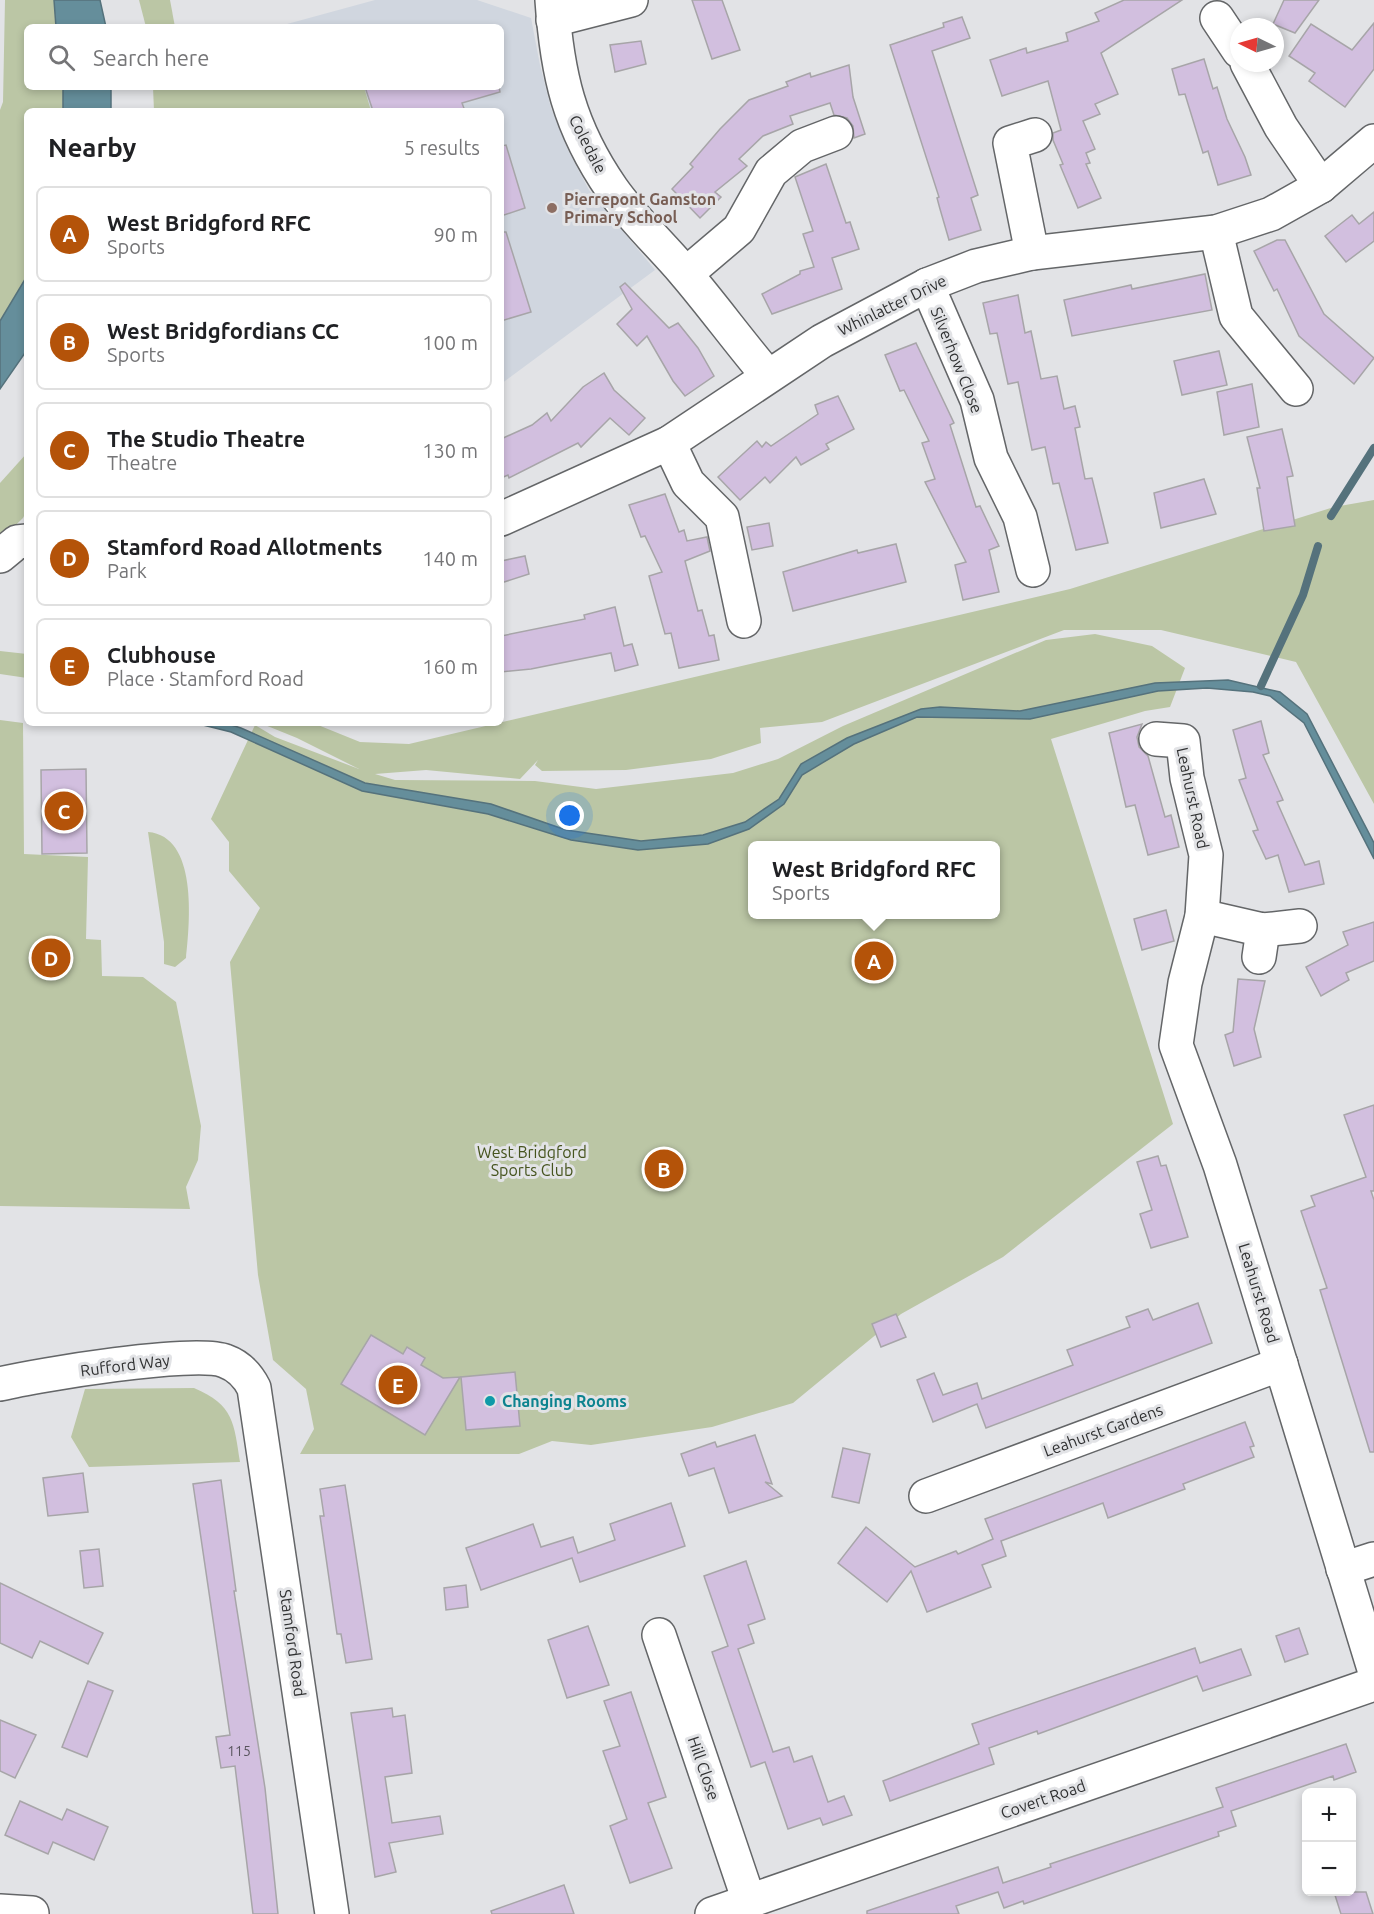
<!DOCTYPE html>
<html lang="en">
<head>
<meta charset="utf-8">
<style>
  :root { --surface:#fff; --page:#f2f2f2; --text:#202124; --muted:#757577; --line:#e0e0e0; --accent:#b45309 }
  body { margin:0; font-family:Ubuntu,sans-serif; background:var(--page); color:var(--text) }
  .controls { position:absolute; right:18px; bottom:18px; display:grid; overflow:hidden; border-radius:9px; box-shadow:0 3px 9px #0003 }
  .controls button { width:54px; height:54px; display:grid; place-items:center; padding:0; border:0; border-bottom:2px solid var(--line); background:var(--surface); color:var(--text); font:30px sans-serif }
  .compass { position:absolute; left:1230px; top:18px; width:54px; height:54px; border-radius:50%; background:var(--surface); box-shadow:0 3px 9px #0003; rotate:275deg }
  .you { position:absolute; left:570px; top:816px; width:21px; height:21px; margin:-15px; border:4px solid #fff; border-radius:50%; background:#1a73e8; box-shadow:0 0 0 9px #1a73e833 }
  .badge { display:grid; place-items:center; width:39px; height:39px; border-radius:50%; background:var(--accent); color:#fff; font-size:20px; font-weight:700 }
  .pin { position:absolute; translate:-50% -50%; border:3px solid #fff; box-shadow:0 2px 6px #0006 }
  .popup { position:absolute; left:748px; top:841px; width:252px; height:78px; box-sizing:border-box; display:grid; place-content:center; border-radius:9px; background:var(--surface); filter:drop-shadow(0 2px 4px #0005); font-size:20px; white-space:nowrap; color:var(--muted) }
  .popup b { font-size:22px; color:var(--text) }
  .popup::after { content:''; position:absolute; left:50%; top:100%; margin-left:-12px; border:12px solid transparent; border-top-color:var(--surface) }
  .list { margin:0; padding:0; list-style:none }
  h2 { display:flex; justify-content:space-between; align-items:center; height:78px; margin:0; padding:0 24px; font-size:26px }
  h2 small { font-size:20px; font-weight:400; color:var(--muted) }
  .list li { display:grid; grid-template-columns:39px 1fr auto; gap:18px; align-items:center; box-sizing:border-box; height:96px; margin:0 12px 12px; padding:0 12px; border:2px solid var(--line); border-radius:9px }
  .list b { display:block; font-size:22px; white-space:nowrap }
  .list p { margin:0; font-size:20px; white-space:nowrap; color:var(--muted) }
  .list em { font-size:20px; font-style:normal; color:var(--muted) }
  .icon { flex:none; width:33px; height:33px; fill:none; stroke:currentColor; stroke-width:2; stroke-linecap:round; stroke-linejoin:round }
  .map { position:relative; flex:none; width:1374px; height:1914px; overflow:hidden }
  .search { position:absolute; background:var(--surface); box-shadow:0 3px 9px #0003; left:24px; top:24px; width:480px; height:66px; display:flex; align-items:center; gap:15px; box-sizing:border-box; padding:0 21px; border-radius:9px; color:var(--muted); font-size:22px }
  .panel { position:absolute; background:var(--surface); box-shadow:0 3px 9px #0003; left:24px; top:108px; width:480px; height:618px; border-radius:9px }
  .map>svg:first-child { display:block }
  .built { fill:#d0d6df }
  .green { fill:#bbc6a5; fill-rule:evenodd }
  .water { fill:#658e9b; stroke:#55727c; stroke-width:1.5 }
  .lines { fill:none; stroke-linecap:round; stroke-linejoin:round }
  .stream { stroke:#55727c; stroke-width:8 }
  .building { fill:#d2bfdf; stroke:#a7a5a8; stroke-width:1.5 }
  .minor-casing { stroke:#646668; stroke-width:36 }
  .minor { stroke:#fff; stroke-width:33 }
  .education-dot { fill:#8d6e63; stroke:#e2e3e6; stroke-width:2 }
  .culture-dot { fill:#0f9aa8; stroke:#e2e3e6; stroke-width:2 }
  .labels { text-anchor:middle; stroke-width:6; stroke-linejoin:round; paint-order:stroke }
  .number-label { font-size:14px; fill:#58545d }
  .street-label { font-size:16px; fill:#303132; stroke:#e2e3e6 }
  .education-label { font-size:16px; font-weight:bold; fill:#785e54; stroke:#e2e3e6; text-anchor:start }
  .park-label { font-size:16px; fill:#46541e; stroke:#e2e3e6 }
  .culture-label { font-size:16px; font-weight:bold; fill:#0d838f; stroke:#e2e3e6; text-anchor:start }
</style>
</head>
<body>
<div class="map">
<svg width="1374" height="1914" viewBox="0 0 1374 1914">
  <rect width="100%" height="100%" fill="#e2e3e6"/>
  <!-- built -->
  <polygon class="built" points="375,0 477,0 531,18 540,65 551,108 568,150 589,190 655,270 501,384 501,111 178,111 179,87 501,87 501,27 276,27"/>
  <!-- green -->
  <g class="green">
    <polygon points="5,0 54,0 56,27 27,27 27,87 63,87 63,111 27,111 27,276 0,321 0,110 3,102"/>
    <polygon points="139,0 170,0 175,27 146,27"/>
    <polygon points="153,87 364,87 371,111 154,111"/>
    <polygon points="27,453 27,510 23,518 0,540 0,483"/>
    <path d="M 1374,500 L 1374,804 L 1296,662 L 1161,630 L 1064,630 L 822,722 L 760,728 L 761,743 L 711,759 L 626,770 L 542,771 L 535,765 L 538,760 L 520,779 L 426,770 L 375,774 L 395,780 L 535,781 L 596,789 L 733,773 L 778,759 L 843,726 L 1046,640 L 1095,634 L 1152,646 L 1185,668 L 1170,707 L 1145,711 L 1051,739 L 1173,1124 L 1003,1257 L 901,1314 L 793,1403 L 712,1427 L 591,1445 L 552,1441 L 519,1454 L 300,1454 L 314,1429 L 306,1389 L 273,1360 L 258,1275 L 230,962 L 260,908 L 229,871 L 229,842 L 211,819 L 255,725 L 275,737 L 359,769 L 297,738 L 260,723 L 313,723 L 360,742 L 409,744 L 1070,589 L 1334,507 ZM 752,846 L 996,846 L 996,914 L 752,914 Z"/>
    <polygon points="0,651 27,654 27,678 0,674"/>
    <polygon points="0,720 23,723 24,854 88,857 86,939 101,940 102,976 143,977 176,1002 201,1126 198,1160 186,1187 190,1209 0,1206"/>
    <path d="M 148,832 C 198,836 190,922 186,958 L 175,967 L 164,964 L 164,942 Z"/>
    <path d="M 194,1388 C 234,1405 234,1423 240,1462 L 89,1467 L 71,1437 L 85,1389 Z"/>
  </g>
  <!-- water -->
  <g class="water">
    <polygon points="54,0 100,0 106,27 56,27"/>
    <rect x="63" y="87" width="48" height="24"/>
    <polygon points="27,276 27,350 0,389 0,321"/>
    <polygon points="1228,680 1280,692 1307,714 1374,843 1374,859 1304,723 1270,696 1253,692 1207,688 1158,691 1030,719 917,717 854,744 802,775 784,804 749,829 708,844 638,850 571,840 488,814 362,791 231,732 195,723 225,723 241,728 365,783 491,804 566,830 641,841 703,835 745,822 779,799 801,764 847,738 921,709 940,707 1020,711 1155,683"/>
  </g>
  <g class="lines">
    <!-- stream -->
    <g class="stream">
      <polyline points="1331,516 1374,448"/>
      <polyline points="1261,686 1303,595 1318,546"/>
    </g>
  </g>
  <!-- building -->
  <g class="building">
    <polygon points="692,0 722,0 740,50 712,59"/>
    <polygon points="1124,0 1182,0 1101,53 1118,94 1095,104 1100,114 1083,121 1095,149 1086,153 1090,163 1086,164 1101,198 1078,208 1060,165 1063,164 1053,140 1053,133 1061,130 1048,81 1002,96 990,60 1026,48 1027,53 1068,41 1066,33 1099,21 1095,13"/>
    <polygon points="1284,0 1319,0 1295,33 1273,24"/>
    <polygon points="962,17 970,38 932,51 978,195 971,198 981,230 949,240 940,209 937,198 939,197 890,45 944,27 943,23"/>
    <polygon points="1374,23 1374,69 1345,107 1309,81 1315,73 1289,56 1311,24 1352,50"/>
    <polygon points="641,41 646,64 615,72 610,45"/>
    <polygon points="1204,59 1213,89 1217,87 1227,119 1245,157 1251,175 1218,185 1208,151 1203,153 1185,94 1179,95 1172,69"/>
    <polygon points="849,65 853,97 865,134 854,138 853,126 847,118 834,115 830,103 790,116 793,124 763,136 739,159 747,166 715,192 721,197 700,218 672,189 693,167 690,164 720,129 749,100 788,86 786,82 810,73 811,77"/>
    <polygon points="365,87 499,87 500,92 462,103 465,111 373,111"/>
    <polygon points="506,145 525,208 501,216 501,146"/>
    <polygon points="826,164 846,223 850,222 859,249 832,258 842,289 772,314 762,294 800,274 800,271 814,267 803,234 813,231 795,177"/>
    <polygon points="1374,212 1374,241 1346,262 1325,236 1352,215 1359,224"/>
    <polygon points="501,232 506,232 531,312 501,321"/>
    <polygon points="1277,240 1285,240 1324,314 1374,358 1354,384 1299,336 1277,289 1274,291 1254,251"/>
    <polygon points="1205,274 1212,310 1072,336 1064,300 1131,285 1132,289"/>
    <polygon points="625,283 669,328 678,323 698,348 714,376 685,396 673,381 647,336 637,346 617,324 632,309 620,287"/>
    <polygon points="1018,295 1025,333 1031,331 1041,379 1057,376 1064,409 1075,406 1080,427 1075,428 1085,479 1092,478 1108,543 1076,550 1059,483 1053,484 1045,447 1032,450 1018,382 1008,384 997,333 990,334 983,303"/>
    <polygon points="916,343 954,423 950,425 976,507 980,506 999,546 989,550 999,592 963,600 955,565 966,562 925,482 935,479 922,443 929,441 904,390 900,391 885,355"/>
    <polygon points="1219,351 1227,385 1182,395 1174,361"/>
    <polygon points="604,373 614,390 645,418 629,435 610,418 581,447 578,443 509,478 508,475 501,478 501,439 532,425 547,413 551,421 583,387"/>
    <polygon points="1252,384 1259,427 1224,435 1217,392"/>
    <polygon points="838,396 854,429 826,444 829,449 801,465 796,457 770,483 765,477 740,500 718,477 757,441 762,447 766,442 771,446 818,414 815,405"/>
    <polygon points="1282,429 1293,476 1287,477 1295,526 1264,531 1257,488 1260,488 1247,437"/>
    <polygon points="1204,479 1216,514 1161,528 1154,493"/>
    <polygon points="665,494 679,532 684,530 687,541 707,537 710,551 685,561 698,611 702,610 709,636 714,635 719,660 679,668 671,633 665,634 649,576 662,572 645,536 641,537 629,505"/>
    <polygon points="769,523 773,546 752,550 747,527"/>
    <polygon points="896,544 906,582 793,611 783,572 857,550 858,553"/>
    <polygon points="525,556 529,574 501,583 501,561"/>
    <polygon points="615,607 624,646 632,644 638,665 615,671 611,653 531,669 501,672 501,636 585,619 584,615"/>
    <polygon points="1261,721 1269,753 1263,755 1283,800 1277,802 1305,865 1319,861 1324,884 1289,892 1278,855 1266,859 1253,831 1258,830 1239,780 1246,778 1233,730"/>
    <polygon points="1142,724 1137,737 1139,747 1148,756 1165,817 1171,815 1179,847 1148,855 1135,805 1126,807 1109,733"/>
    <polygon points="86,769 87,853 42,854 41,770"/>
    <polygon points="1166,910 1174,941 1142,950 1134,919"/>
    <polygon points="1374,922 1374,961 1346,973 1349,980 1321,996 1306,967 1348,945 1343,932"/>
    <polygon points="1238,979 1265,981 1254,1029 1261,1057 1234,1066 1225,1035 1233,1032"/>
    <polygon points="1374,1105 1374,1191 1371,1191 1374,1200 1374,1452 1370,1452 1320,1290 1327,1288 1301,1211 1315,1206 1311,1196 1366,1177 1344,1115"/>
    <polygon points="1158,1156 1161,1166 1166,1165 1188,1237 1151,1248 1140,1214 1152,1210 1137,1162"/>
    <polygon points="1198,1303 1212,1343 986,1428 977,1404 933,1422 917,1380 934,1373 943,1395 977,1383 982,1399 1073,1365 1067,1350 1130,1327 1126,1317 1148,1309 1153,1320"/>
    <polygon points="896,1314 906,1337 881,1347 872,1324"/>
    <polygon points="371,1335 403,1354 407,1347 425,1358 421,1365 443,1378 460,1377 425,1435 341,1384"/>
    <polygon points="515,1372 520,1426 466,1430 461,1377"/>
    <polygon points="1245,1422 1254,1446 1250,1447 1254,1457 1183,1484 1185,1489 1108,1518 1103,1503 1001,1541 1006,1556 982,1565 991,1587 927,1612 911,1571 887,1602 838,1563 866,1527 915,1567 956,1551 958,1554 993,1539 985,1519"/>
    <polygon points="755,1435 772,1484 765,1482 782,1496 729,1513 714,1468 689,1476 681,1454 715,1442 717,1447"/>
    <polygon points="843,1448 870,1454 859,1503 832,1497"/>
    <polygon points="83,1473 88,1512 48,1516 43,1478"/>
    <polygon points="221,1480 236,1591 234,1591 265,1788 278,1914 253,1914 235,1766 221,1768 216,1737 230,1735 193,1484"/>
    <polygon points="345,1485 372,1659 346,1663 341,1634 337,1634 320,1516 324,1516 320,1489"/>
    <polygon points="671,1503 685,1546 580,1582 572,1558 481,1590 466,1548 533,1524 541,1547 573,1537 578,1553 615,1540 610,1524"/>
    <polygon points="99,1549 103,1586 84,1588 80,1551"/>
    <polygon points="746,1561 765,1619 748,1625 754,1643 738,1649 773,1752 789,1747 794,1762 812,1756 828,1802 844,1796 852,1815 823,1825 820,1818 788,1829 765,1762 751,1767 712,1652 728,1646 704,1576"/>
    <polygon points="0,1583 103,1633 88,1664 40,1641 32,1658 0,1643"/>
    <polygon points="466,1585 468,1607 446,1610 444,1588"/>
    <polygon points="588,1626 609,1685 567,1698 548,1640"/>
    <polygon points="1299,1628 1308,1654 1285,1662 1276,1636"/>
    <polygon points="1195,1648 1200,1663 1241,1649 1251,1675 1203,1691 1197,1676 1038,1734 1037,1731 989,1748 994,1764 890,1801 883,1781 979,1744 972,1724"/>
    <polygon points="88,1681 113,1691 87,1757 62,1747"/>
    <polygon points="631,1692 666,1797 648,1803 672,1868 630,1883 610,1826 627,1819 603,1751 620,1746 604,1701"/>
    <polygon points="392,1708 393,1717 405,1715 412,1773 385,1777 392,1823 440,1816 443,1834 389,1843 396,1872 375,1877 351,1713"/>
    <polygon points="0,1720 36,1735 15,1778 0,1771"/>
    <polygon points="1346,1744 1356,1772 1334,1780 1333,1776 1231,1811 1236,1826 1218,1832 1219,1836 1024,1904 1023,1901 1004,1908 998,1892 956,1906 959,1914 867,1914 867,1911 998,1867 1003,1883 1051,1867 1050,1864 1223,1807 1216,1788"/>
    <polygon points="20,1801 62,1820 67,1809 108,1827 94,1860 53,1842 48,1854 5,1835"/>
    <polygon points="564,1885 574,1914 492,1914 491,1911"/>
    <polygon points="1334,1892 1366,1892 1373,1914 1341,1914"/>
  </g>
  <g class="lines">
    <!-- minor casing -->
    <g class="minor-casing">
      <g id="minor">
        <path d="M 552,0 C 557,74 569,127 612,189 C 633,219 661,245 684,272 C 713,306 739,342 768,376"/>
        <polyline points="1217,18 1239,51"/>
        <polyline points="553,20 631,0"/>
        <polyline points="1247,63 1281,127 1321,186"/>
        <polyline points="1216,232 1236,316 1296,389"/>
        <polyline points="1032,253 1010,143 1035,135"/>
        <polyline points="686,274 739,229 771,172 802,146 836,133"/>
        <polyline points="927,285 977,400 991,458 1020,517 1033,570"/>
        <polyline points="669,443 688,483 722,517 744,621"/>
        <polyline points="501,519 669,443 822,341 927,285 976,266 1032,253 1216,232 1271,214 1321,186 1374,141"/>
        <polyline points="0,556 17,542 27,541"/>
        <polyline points="1156,739 1183,741 1187,778 1206,855 1202,916 1185,983 1176,1045 1220,1165 1374,1669"/>
        <polyline points="1202,916 1263,930 1300,926"/>
        <polyline points="1259,957 1263,930"/>
        <path d="M 0,1384 C 37,1375 195,1349 225,1361 C 239,1366 248,1376 254,1388 L 332,1914"/>
        <polyline points="926,1496 1281,1364"/>
        <polyline points="1343,1569 1374,1559"/>
        <polyline points="659,1635 749,1901"/>
        <polyline points="0,1911 32,1913"/>
        <polyline points="712,1914 1374,1684"/>
      </g>
    </g>
    <!-- minor -->
    <use href="#minor" class="minor"/>
  </g>
  <!-- markers -->
  <circle class="education-dot" cx="552" cy="208" r="6"/>
  <circle class="culture-dot" cx="490" cy="1401" r="6"/>
  <g class="labels">
    <!-- number labels -->
    <g class="number-label">
      <text x="239" y="1756">115</text>
    </g>
    <!-- street labels -->
    <g class="street-label">
      <text transform="translate(588 144) rotate(63)" y="6">Coledale</text>
      <text transform="translate(892 305) rotate(-26)" y="6">Whinlatter Drive</text>
      <text transform="translate(957 360) rotate(68)" y="6">Silverhow Close</text>
      <text transform="translate(1193 798) rotate(78)" y="6">Leahurst Road</text>
      <text transform="translate(1259 1293) rotate(73)" y="6">Leahurst Road</text>
      <text transform="translate(125 1365) rotate(-7)" y="6">Rufford Way</text>
      <text transform="translate(1103 1430) rotate(-20)" y="6">Leahurst Gardens</text>
      <text transform="translate(293 1643) rotate(82)" y="6">Stamford Road</text>
      <text transform="translate(704 1768) rotate(71)" y="6">Hill Close</text>
      <text transform="translate(1043 1799) rotate(-19)" y="6">Covert Road</text>
    </g>
    <!-- education labels -->
    <g class="education-label">
      <text x="564" y="205">Pierrepont Gamston<tspan x="564" dy="18">Primary School</tspan></text>
    </g>
    <!-- park labels -->
    <g class="park-label">
      <text x="532" y="1158">West Bridgford<tspan x="532" dy="18">Sports Club</tspan></text>
    </g>
    <!-- culture labels -->
    <g class="culture-label">
      <text x="502" y="1407">Changing Rooms</text>
    </g>
  </g>
</svg>
<div class="controls">
<button>+</button>
<button>−</button>
</div>
<svg class="compass" viewBox="-18 -18 36 36"><path d="M0-13l5 13h-10z" fill="#e53935"/><path d="M0 13l5-13h-10z" fill="#757577"/></svg>
<div class="you"></div>
<div class="pin badge" style="left:874px;top:961px">A</div>
<div class="popup"><b>West Bridgford RFC</b>Sports</div>
<div class="pin badge" style="left:664px;top:1169px">B</div>
<div class="pin badge" style="left:64px;top:811px">C</div>
<div class="pin badge" style="left:51px;top:958px">D</div>
<div class="pin badge" style="left:398px;top:1385px">E</div>
<div class="search"><svg class="icon" aria-label="search" viewBox="0 0 24 24"><circle cx="10" cy="10" r="6"/><path d="M15 15l6 6"/></svg>Search here</div>
<section class="panel">
<h2>Nearby<small>5 results</small></h2>
<ul class="list">
<li><span class="badge">A</span><div><b>West Bridgford RFC</b><p>Sports</p></div><em>90 m</em></li>
<li><span class="badge">B</span><div><b>West Bridgfordians CC</b><p>Sports</p></div><em>100 m</em></li>
<li><span class="badge">C</span><div><b>The Studio Theatre</b><p>Theatre</p></div><em>130 m</em></li>
<li><span class="badge">D</span><div><b>Stamford Road Allotments</b><p>Park</p></div><em>140 m</em></li>
<li><span class="badge">E</span><div><b>Clubhouse</b><p>Place · Stamford Road</p></div><em>160 m</em></li>
</ul>
</section>
</div>
</body>
</html>
